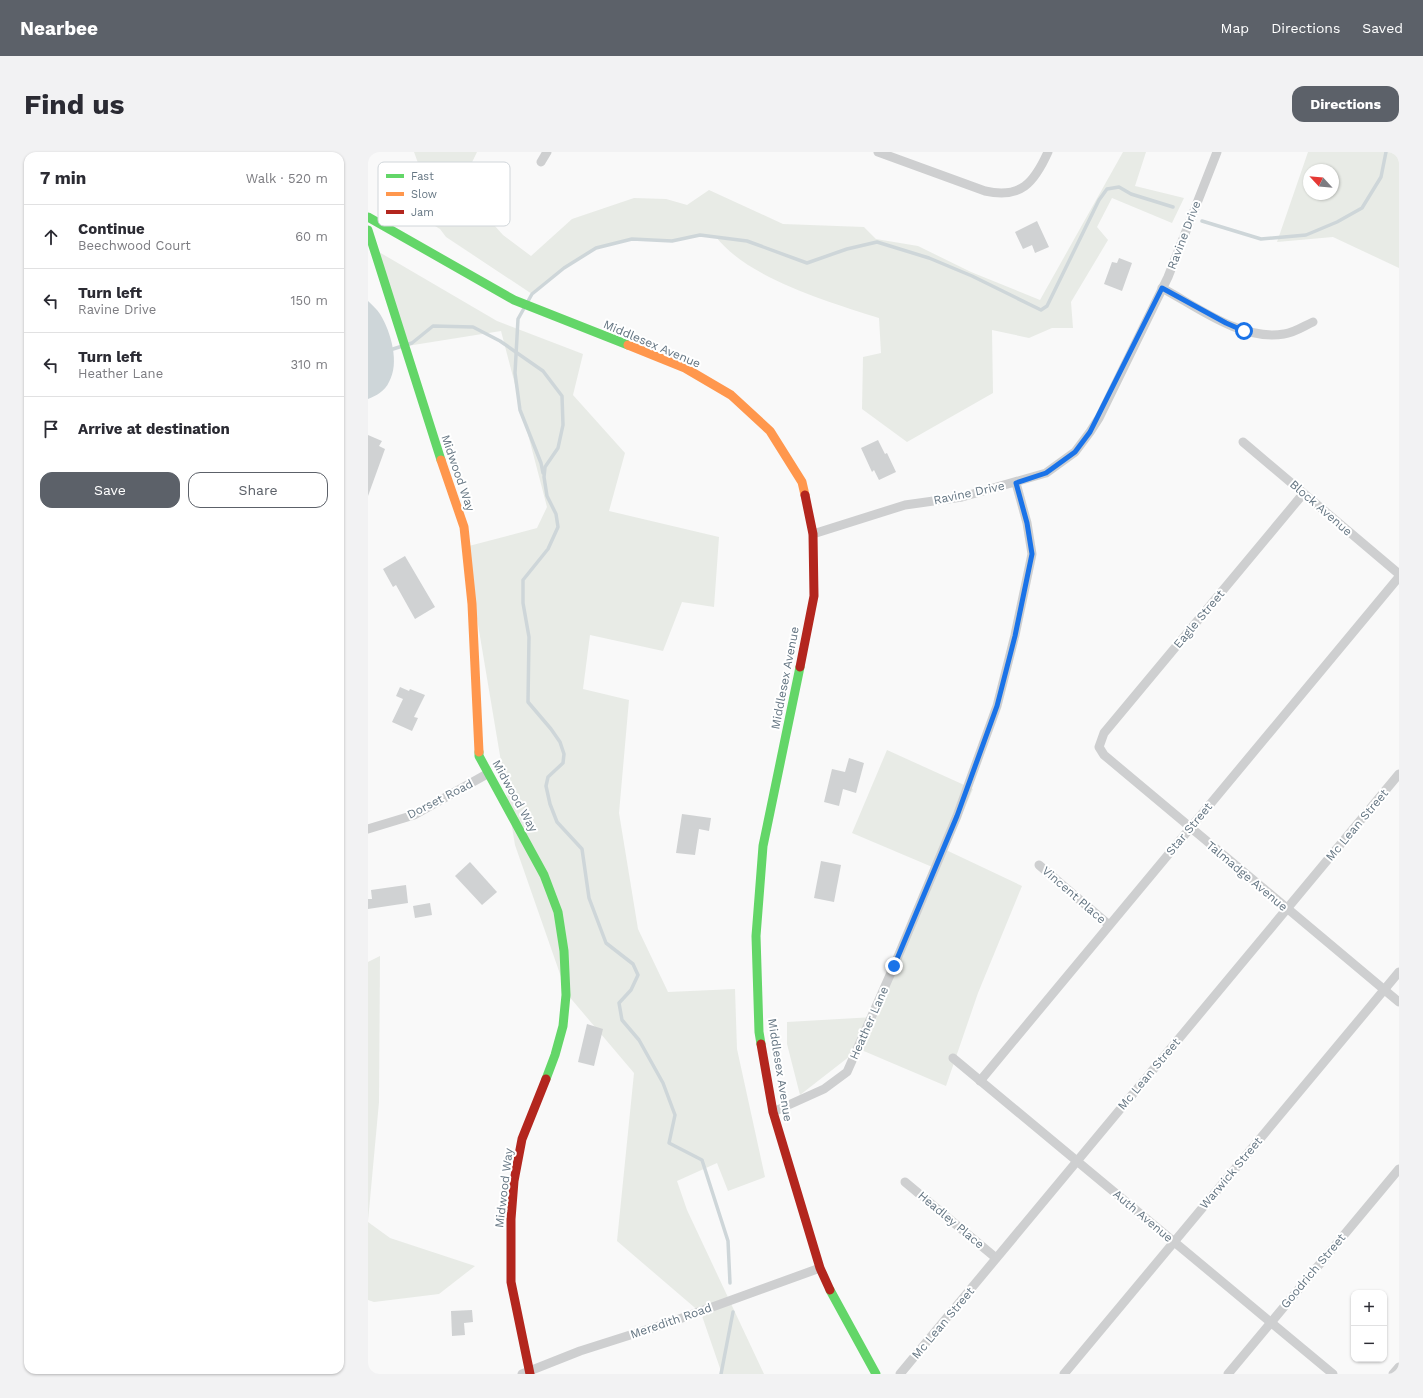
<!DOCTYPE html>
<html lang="en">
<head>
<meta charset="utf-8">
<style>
  :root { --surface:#fff; --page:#f2f2f3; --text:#2b2b33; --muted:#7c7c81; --line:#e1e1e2; --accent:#5c6169 }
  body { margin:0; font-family:"Work Sans",sans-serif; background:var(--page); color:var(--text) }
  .controls { position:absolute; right:12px; bottom:12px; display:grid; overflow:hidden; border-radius:8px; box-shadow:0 1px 3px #0004 }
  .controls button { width:36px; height:36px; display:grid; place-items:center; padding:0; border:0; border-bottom:1px solid var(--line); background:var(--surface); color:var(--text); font:20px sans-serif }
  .compass { position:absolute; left:935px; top:12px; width:36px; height:36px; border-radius:50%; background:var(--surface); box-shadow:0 1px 3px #0004; rotate:296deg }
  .stop { position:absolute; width:12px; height:12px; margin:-9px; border:3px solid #1a73e8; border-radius:50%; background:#fff }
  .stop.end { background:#1a73e8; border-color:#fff; box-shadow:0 1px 4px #0008 }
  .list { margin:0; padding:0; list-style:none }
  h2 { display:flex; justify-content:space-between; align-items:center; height:52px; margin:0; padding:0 16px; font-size:17px }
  h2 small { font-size:13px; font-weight:400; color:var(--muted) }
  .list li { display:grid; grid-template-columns:26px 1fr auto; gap:12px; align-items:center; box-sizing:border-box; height:64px; padding:0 16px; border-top:1px solid var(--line) }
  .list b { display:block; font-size:15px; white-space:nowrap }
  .list p { margin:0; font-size:13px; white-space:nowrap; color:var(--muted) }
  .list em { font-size:13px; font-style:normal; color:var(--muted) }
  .actions { display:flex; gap:8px; padding:12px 16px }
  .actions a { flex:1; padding:9px 0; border:1px solid var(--accent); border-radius:12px; text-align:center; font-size:14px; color:var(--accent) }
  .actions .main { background:var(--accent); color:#fff }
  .icon { flex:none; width:22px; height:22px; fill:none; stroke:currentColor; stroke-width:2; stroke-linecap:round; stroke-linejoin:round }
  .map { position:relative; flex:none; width:1031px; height:1222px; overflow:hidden; border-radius:12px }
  header { display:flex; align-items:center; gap:24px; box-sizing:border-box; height:56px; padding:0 20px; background:var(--accent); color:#fff }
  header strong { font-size:19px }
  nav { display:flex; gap:22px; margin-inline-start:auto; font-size:14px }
  .intro { display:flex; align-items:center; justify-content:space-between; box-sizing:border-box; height:96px; padding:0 24px }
  h1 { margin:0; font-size:28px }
  .button { padding:10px 18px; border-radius:12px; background:var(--accent); color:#fff; font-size:14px; font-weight:700 }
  main { display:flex; gap:24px; padding:0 24px }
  aside { flex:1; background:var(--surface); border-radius:12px; box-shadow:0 1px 3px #0004 }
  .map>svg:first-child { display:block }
  .green { fill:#e8ebe6; fill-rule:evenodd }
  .water { fill:#ced6d9 }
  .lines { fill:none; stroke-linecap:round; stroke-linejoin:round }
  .stream { stroke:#ced6d9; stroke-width:3.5 }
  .building { fill:#d0d2d3 }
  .street { stroke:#cecfd0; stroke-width:9 }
  .fast { stroke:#63d668; stroke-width:9 }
  .slow { stroke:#ff974d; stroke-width:9 }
  .jam { stroke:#b3261e; stroke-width:9 }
  .route { stroke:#1a73e8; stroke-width:5 }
  .labels { text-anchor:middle; stroke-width:4; stroke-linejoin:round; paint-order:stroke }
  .street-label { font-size:12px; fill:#657683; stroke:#fff }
  .key { fill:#fff; stroke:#d1d6da; stroke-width:1 }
  .key-label { font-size:11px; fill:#657683 }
</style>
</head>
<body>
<header>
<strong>Nearbee</strong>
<nav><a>Map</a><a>Directions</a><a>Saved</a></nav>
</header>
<div class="intro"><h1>Find us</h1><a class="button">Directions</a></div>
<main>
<aside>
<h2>7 min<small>Walk · 520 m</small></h2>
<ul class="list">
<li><svg class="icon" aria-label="ahead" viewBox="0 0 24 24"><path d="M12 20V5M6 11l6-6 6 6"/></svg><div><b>Continue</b><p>Beechwood Court</p></div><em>60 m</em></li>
<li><svg class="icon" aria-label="left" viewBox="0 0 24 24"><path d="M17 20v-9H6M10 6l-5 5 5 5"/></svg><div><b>Turn left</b><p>Ravine Drive</p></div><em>150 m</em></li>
<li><svg class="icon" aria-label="left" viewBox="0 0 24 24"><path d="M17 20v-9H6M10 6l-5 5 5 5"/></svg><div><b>Turn left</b><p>Heather Lane</p></div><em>310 m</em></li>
<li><svg class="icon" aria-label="arrive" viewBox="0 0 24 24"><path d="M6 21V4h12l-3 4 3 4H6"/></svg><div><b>Arrive at destination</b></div></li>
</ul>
<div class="actions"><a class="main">Save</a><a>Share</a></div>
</aside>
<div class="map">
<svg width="1031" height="1222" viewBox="0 0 1031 1222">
  <rect width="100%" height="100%" fill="#f9f9f9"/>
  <!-- green -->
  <g class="green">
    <path d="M 46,0 L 109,0 L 92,35 L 135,83 L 163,104 L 204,67 L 266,46 L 298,47 L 319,53 L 341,38 L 415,72 L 496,75 L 508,87 L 550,94 L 603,120 L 672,148 L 755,0 L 778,0 L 767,34 L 816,46 L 804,71 L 744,46 L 729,75 L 740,88 L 703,150 L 705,176 L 684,176 L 661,186 L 624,178 L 625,241 L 539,290 L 494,257 L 495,205 L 513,201 L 511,166 C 461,150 381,127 348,85 L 332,83 L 304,89 L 264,87 L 228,96 L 196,116 L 164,142 L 78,85 L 72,77 L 30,52 L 50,11 Z"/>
    <path d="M 940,0 L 1031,0 L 1031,116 L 965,85 L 909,90 ZM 941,18 L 965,18 L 965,42 L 941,42 Z"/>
    <polygon points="11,100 129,169 215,202 205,243 257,301 241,359 351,385 346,455 314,450 295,499 222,483 215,537 261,548 251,661 270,777 300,840 367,837 369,897 397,1025 360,1039 349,1011 309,1029 319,1058 396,1222 354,1222 333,1161 249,1089 266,921 199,842 147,693 97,395 169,376 179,355 133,179 39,194"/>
    <polygon points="519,598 605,637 578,698 654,734 610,841 578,934 491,897 432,943 419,892 419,870 506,865 569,717 484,681"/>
    <polygon points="12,804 11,950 0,1069 0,810"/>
    <polygon points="0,1070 22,1086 107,1114 71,1142 6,1150 0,1148"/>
  </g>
  <!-- water -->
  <path class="water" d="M 0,149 C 4,153 9,157 12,162 C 23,180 32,211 21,230 C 17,239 8,244 0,247 Z"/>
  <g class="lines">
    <!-- stream -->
    <g class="stream">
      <polyline points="834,69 893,87 938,83 969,70 994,56 1013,25 1018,0"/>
      <polyline points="25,197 44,191 65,174 105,175 132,189 175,219 194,244 195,273 190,296 177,315 176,325 179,344 188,362 190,375 180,397 155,428 155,451 161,485 160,550 183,577 192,590 196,602 195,611 180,625 178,634 182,652 189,670 214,697 221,746 238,791 265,812 270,823 263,838 251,851 254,868 271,888 295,931 307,963 301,991 334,1008 360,1089 362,1131"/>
      <polyline points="175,321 173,311 152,258 147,221 150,167 164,142 196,116 228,96 264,87 304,89 332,83 379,89 439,111 479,97 509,90 561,106 604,124 673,158 679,154 731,48 739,37 751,35 763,42 805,55"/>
      <polyline points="353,1222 365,1160"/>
    </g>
  </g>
  <!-- building -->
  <g class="building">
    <polygon points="669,69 681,95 667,101 664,93 655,97 647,80"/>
    <polygon points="751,106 764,111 754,139 736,132 744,110 749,111"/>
    <polygon points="0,283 14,289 11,294 17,297 0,344"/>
    <polygon points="510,288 517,302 519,301 528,320 511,328 506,318 504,320 493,296"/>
    <polygon points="37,404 67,455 47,467 28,433 25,435 15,417"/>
    <polygon points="32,535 41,539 42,537 57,543 46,565 50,566 44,579 24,570 35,547 28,544"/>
    <polygon points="481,606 496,611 488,641 475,637 471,654 456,650 464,617 477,620"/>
    <polygon points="314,662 343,666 341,679 331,677 327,703 308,701"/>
    <polygon points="453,709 473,713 466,750 446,746"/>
    <polygon points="102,710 129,740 114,753 87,724"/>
    <polygon points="38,733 40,751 0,757 0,747 4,747 3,738"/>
    <polygon points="62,751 64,763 47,766 45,754"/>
    <polygon points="219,872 235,877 226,914 210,910"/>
    <polygon points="104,1158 105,1170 96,1171 97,1183 84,1184 83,1159"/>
  </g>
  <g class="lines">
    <!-- street -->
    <g class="street">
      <path d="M 510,0 L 617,39 C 653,47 666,31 680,0"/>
      <polyline points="173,10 179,0"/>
      <path d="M 794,136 C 831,156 873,189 916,182 C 926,181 936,174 945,170"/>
      <polyline points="875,290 1031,422"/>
      <polyline points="935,342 736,581 731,595 736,603 1031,850"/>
      <polyline points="445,382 537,353 594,345 678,321 707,300 722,280 731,266 800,125 849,0"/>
      <polyline points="0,677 46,663 119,622"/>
      <polyline points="671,713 741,773"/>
      <polyline points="585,906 965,1222"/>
      <polyline points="612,929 1031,425"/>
      <polyline points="405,960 456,937 479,920 526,814 589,664 629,554 647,483 664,402 659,371 648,331"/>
      <polyline points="537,1030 628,1106"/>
      <polyline points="154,1222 212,1199 303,1170 452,1116"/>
      <polyline points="532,1222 1031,622"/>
      <polyline points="696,1222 1031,820"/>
      <polyline points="860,1222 1031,1017"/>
      <polyline points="1025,1222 1031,1215"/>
    </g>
    <!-- fast -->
    <g class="fast">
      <polyline points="0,65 146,148 260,193"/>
      <polyline points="0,78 73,308"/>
      <polyline points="111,600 111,604 176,723 190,760 196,799 198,843 195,874 187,903 178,927"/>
      <polyline points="393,892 391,880 388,784 395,694 432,515"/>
      <polyline points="462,1138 508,1222"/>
    </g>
    <!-- slow -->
    <g class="slow">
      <polyline points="260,193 317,216 363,243 402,279 434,330 437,343"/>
      <polyline points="73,308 96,375 104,452 111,600"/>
    </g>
    <!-- jam -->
    <g class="jam">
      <polyline points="432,515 446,444 445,382 437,343"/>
      <polyline points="393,892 405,960 452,1116 462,1138"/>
      <polyline points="162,1222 143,1130 143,1067 146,1029 154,987 178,927"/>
    </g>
  </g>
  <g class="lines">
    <!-- route -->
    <polyline class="route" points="526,814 589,664 629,554 647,484 664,402 659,371 648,331 678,321 707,300 722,280 794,136 858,171 876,179"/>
  </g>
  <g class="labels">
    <!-- street labels -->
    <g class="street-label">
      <text transform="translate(816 83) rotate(-69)" y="4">Ravine Drive</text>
      <text transform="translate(284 192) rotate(23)" y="4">Middlesex Avenue</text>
      <text transform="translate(90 321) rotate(71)" y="4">Midwood Way</text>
      <text transform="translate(601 341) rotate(-12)" y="4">Ravine Drive</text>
      <text transform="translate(953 356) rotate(41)" y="4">Block Avenue</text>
      <text transform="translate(831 467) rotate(-50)" y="4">Eagle Street</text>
      <text transform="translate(417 526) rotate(-79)" y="4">Middlesex Avenue</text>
      <text transform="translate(147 644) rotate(61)" y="4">Midwood Way</text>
      <text transform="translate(72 647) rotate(-27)" y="4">Dorset Road</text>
      <text transform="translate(989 673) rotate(-50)" y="4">Mc Lean Street</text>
      <text transform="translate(821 677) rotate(-50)" y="4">Star Street</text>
      <text transform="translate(879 724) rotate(40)" y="4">Talmadge Avenue</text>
      <text transform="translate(706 743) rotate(41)" y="4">Vincent Place</text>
      <text transform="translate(501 871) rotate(-66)" y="4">Heather Lane</text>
      <text transform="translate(412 918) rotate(81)" y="4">Middlesex Avenue</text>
      <text transform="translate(781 922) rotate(-50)" y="4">Mc Lean Street</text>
      <text transform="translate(863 1021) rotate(-50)" y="4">Warwick Street</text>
      <text transform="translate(136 1036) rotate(-83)" y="4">Midwood Way</text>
      <text transform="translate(775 1064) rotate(40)" y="4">Auth Avenue</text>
      <text transform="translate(583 1068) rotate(40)" y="4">Headley Place</text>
      <text transform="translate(945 1119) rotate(-50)" y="4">Goodrich Street</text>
      <text transform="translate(303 1169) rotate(-19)" y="4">Meredith Road</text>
      <text transform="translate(575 1171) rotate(-50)" y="4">Mc Lean Street</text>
    </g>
  </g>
  <!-- legend -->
  <rect x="10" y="10" width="132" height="64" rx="6" class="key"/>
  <rect x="18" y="22" width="18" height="4" fill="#63d668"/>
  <rect x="18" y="40" width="18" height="4" fill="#ff974d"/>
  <rect x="18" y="58" width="18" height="4" fill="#b3261e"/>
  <g class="key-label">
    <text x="43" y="28">Fast</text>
    <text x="43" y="46">Slow</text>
    <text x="43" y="64">Jam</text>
  </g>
</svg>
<div class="controls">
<button>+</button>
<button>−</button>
</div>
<svg class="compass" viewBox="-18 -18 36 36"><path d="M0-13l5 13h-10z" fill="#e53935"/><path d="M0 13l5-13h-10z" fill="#7c7c81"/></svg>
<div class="stop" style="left:876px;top:179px"></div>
<div class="stop end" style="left:526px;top:814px"></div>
</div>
</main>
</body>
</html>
